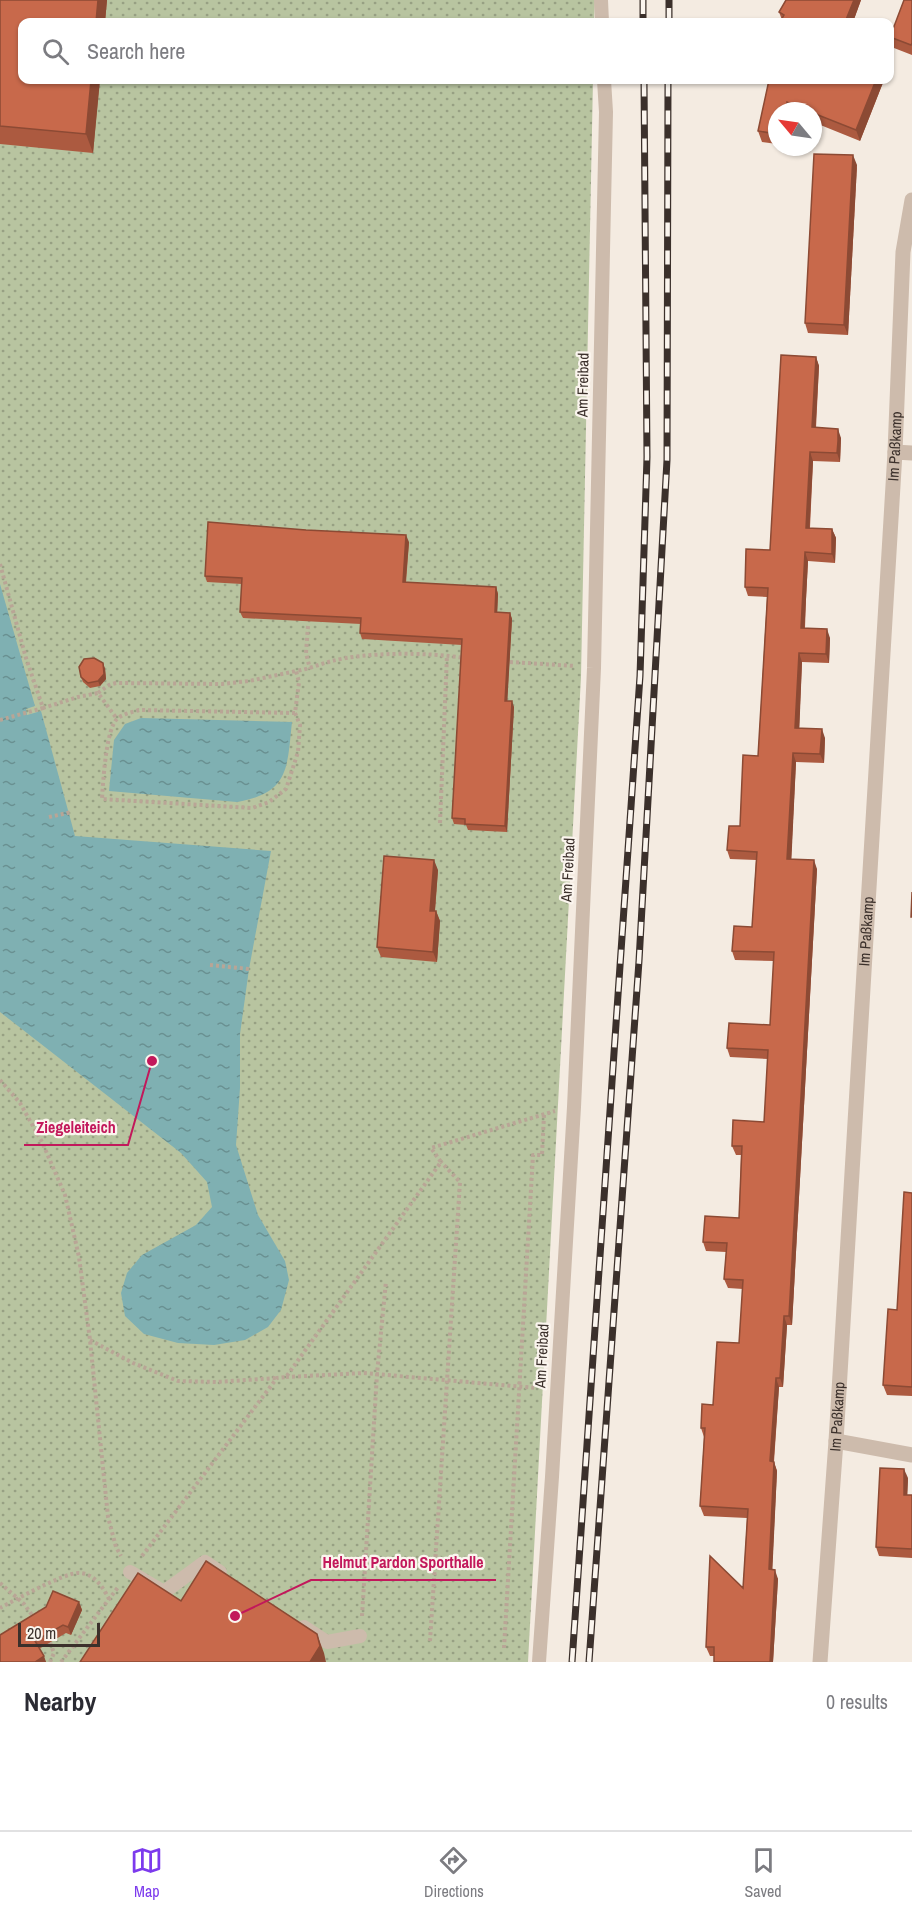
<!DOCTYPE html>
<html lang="en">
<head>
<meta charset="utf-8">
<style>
  :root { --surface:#fff; --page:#f7f7f7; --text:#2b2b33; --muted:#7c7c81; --line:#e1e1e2; --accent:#7c3aed }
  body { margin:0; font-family:"Archivo Narrow",sans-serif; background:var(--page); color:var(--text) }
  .compass { position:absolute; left:768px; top:102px; width:54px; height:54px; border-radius:50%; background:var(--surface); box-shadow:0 2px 4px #0004; rotate:299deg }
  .scale { position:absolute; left:18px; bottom:15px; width:82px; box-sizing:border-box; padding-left:6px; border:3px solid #3b302b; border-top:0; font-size:16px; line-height:21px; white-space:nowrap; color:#3b302b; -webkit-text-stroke:4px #fbf5ee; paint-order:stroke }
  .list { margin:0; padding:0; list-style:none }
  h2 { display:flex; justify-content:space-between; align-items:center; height:78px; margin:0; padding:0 24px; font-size:26px }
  h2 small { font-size:20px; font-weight:400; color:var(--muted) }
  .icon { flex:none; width:33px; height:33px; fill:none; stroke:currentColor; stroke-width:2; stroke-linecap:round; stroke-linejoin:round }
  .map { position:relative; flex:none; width:912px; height:1662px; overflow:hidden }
  .search { position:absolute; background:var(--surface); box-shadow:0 2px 4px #0004; left:18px; right:18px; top:18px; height:66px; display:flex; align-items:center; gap:15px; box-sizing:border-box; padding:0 21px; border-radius:12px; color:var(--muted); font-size:22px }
  .sheet { height:168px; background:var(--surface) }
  nav { display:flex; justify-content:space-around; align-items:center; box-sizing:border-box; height:84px; border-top:2px solid var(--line); background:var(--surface); font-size:16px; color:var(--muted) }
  nav a { display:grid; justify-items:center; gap:3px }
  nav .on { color:var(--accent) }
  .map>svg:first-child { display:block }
  .park { fill:url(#park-dots) }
  .water { fill:url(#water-ripples) }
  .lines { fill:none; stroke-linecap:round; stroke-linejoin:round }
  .path { stroke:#b9a596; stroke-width:4; stroke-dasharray:3 3; stroke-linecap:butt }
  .service { stroke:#cdbbac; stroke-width:14 }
  .minor { stroke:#cdbbac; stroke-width:15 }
  .rail-casing { stroke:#3b302b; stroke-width:7 }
  .rail { stroke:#fbf5ee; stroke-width:4.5; stroke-dasharray:14; stroke-linecap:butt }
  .wall { fill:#ac5a40 }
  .shaded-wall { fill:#8c4a34 }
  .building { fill:#c8694b; stroke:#8c4a34; stroke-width:1.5 }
  .labels { text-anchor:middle; stroke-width:4.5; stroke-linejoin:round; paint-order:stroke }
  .street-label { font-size:15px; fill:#3b302b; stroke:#fbf5ee }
  .leader { fill:none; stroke:#c2185b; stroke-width:2 }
  .callout-dot { fill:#c2185b; stroke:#fbf5ee; stroke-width:2 }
  .callout-label { font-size:16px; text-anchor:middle; font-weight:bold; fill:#c2185b; stroke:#fbf5ee; stroke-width:4.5; stroke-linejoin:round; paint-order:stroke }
</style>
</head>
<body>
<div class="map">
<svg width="912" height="1662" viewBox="0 0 912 1662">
  <defs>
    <pattern id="park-dots" width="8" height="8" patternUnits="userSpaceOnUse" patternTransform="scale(1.5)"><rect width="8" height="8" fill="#b8c4a0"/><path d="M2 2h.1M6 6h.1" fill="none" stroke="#97a083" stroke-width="1.8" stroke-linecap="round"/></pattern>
    <pattern id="water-ripples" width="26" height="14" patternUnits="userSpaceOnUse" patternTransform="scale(1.5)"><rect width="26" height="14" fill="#7fb0b2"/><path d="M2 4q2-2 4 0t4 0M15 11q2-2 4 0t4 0" fill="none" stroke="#699091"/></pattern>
  </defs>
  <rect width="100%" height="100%" fill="#f4ebe1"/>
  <!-- park -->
  <polygon class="park" points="0,0 595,0 594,22 22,22 22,80 593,80 581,677 528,1662 0,1662"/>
  <!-- water -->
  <g class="water">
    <polygon points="0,584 35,706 26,709 27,715 41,711 75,836 271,851 249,969 240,1034 240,1088 236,1145 258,1215 285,1261 289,1280 281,1310 268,1327 245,1340 214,1345 178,1343 144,1334 125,1316 121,1293 127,1273 142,1255 196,1225 212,1207 207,1182 181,1153 0,1012"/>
    <path d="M 141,718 L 292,722 C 287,767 290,793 237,802 L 109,791 L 114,740 L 125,724 Z"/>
  </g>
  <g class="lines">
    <!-- path -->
    <g class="path">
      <polyline points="0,564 26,658 43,708 78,697 98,693 117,719"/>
      <polyline points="308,626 306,653 310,669"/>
      <polyline points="510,662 575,666"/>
      <polyline points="98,693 109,685 116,683 222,684 249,681 296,671"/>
      <path d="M 295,713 L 300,725 L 298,752 L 286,789 L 269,802 L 252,808 L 102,799 C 103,783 106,729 117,719 C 122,714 133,712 139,710 L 295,713 L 299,682 L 296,671 C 309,669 320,664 332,661 C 366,652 429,652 464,658"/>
      <polyline points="0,720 43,708"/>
      <polyline points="49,817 72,812"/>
      <polyline points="440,823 447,655"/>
      <polyline points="210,965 249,969"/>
      <polyline points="0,1080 20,1103 42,1142 65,1195 79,1257 90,1340 108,1517 116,1547 121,1556"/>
      <polyline points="90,1340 133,1363 178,1381 216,1382 277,1378"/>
      <polyline points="286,1377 364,1373 536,1388"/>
      <polyline points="142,1556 277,1378 286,1377 441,1162 431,1148 555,1111"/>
      <polyline points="0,1583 24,1604 35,1619"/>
      <path d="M 0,1608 C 15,1600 64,1573 78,1573 C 94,1573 103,1587 109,1599"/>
      <polyline points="362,1616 377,1374 386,1281"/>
      <polyline points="48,1637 54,1653 50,1662"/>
      <polyline points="430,1641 460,1182 441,1162"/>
      <polyline points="504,1648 533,1155 542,1155 544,1115"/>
      <polyline points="61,1662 119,1586"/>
    </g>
    <!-- service -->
    <g class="service">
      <polyline points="601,0 602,22"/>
      <polyline points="130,1572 164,1592 205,1562 220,1572"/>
      <polyline points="304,1627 327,1642 360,1636"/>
      <polyline points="539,1662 552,1477 574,1107 594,668 606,112 604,80"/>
    </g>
    <!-- minor -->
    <g class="minor">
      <polyline points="895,452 912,453"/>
      <polyline points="836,1441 912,1455"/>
      <path id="s1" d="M 820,1662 L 836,1441 L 895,452 L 903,252 L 912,200"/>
    </g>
    <!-- rail casing -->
    <g class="rail-casing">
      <g id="rail">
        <polyline points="643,0 643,22"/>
        <polyline points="669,22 669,0"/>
        <polyline points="572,1662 640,676 647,457 644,80"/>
        <polyline points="589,1662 639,961 667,460 668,80"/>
      </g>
    </g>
    <!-- rail -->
    <use href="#rail" class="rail"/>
  </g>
  <!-- wall -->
  <g class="wall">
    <polygon points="0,0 107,0 93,153 0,144"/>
    <polygon points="786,0 861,0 853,22 782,20 779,12"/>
    <polygon points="912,0 912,55 894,48 890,37"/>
    <polygon points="760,80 884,80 860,141 813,122 813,111 777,111 777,144 762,142 758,131 768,84"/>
    <polygon points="857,165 848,335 808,333 805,323"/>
    <polygon points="816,357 819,366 816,428 841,438 840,462 813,461 810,528 832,529 836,538 835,563 808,561 806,599 805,628 830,638 829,663 802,662 799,728 825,738 824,763 796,762 791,859 817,869 792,1325 787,1325 783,1387 779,1387 774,1462 777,1471 772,1570 778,1579 773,1662 714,1662 714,1656 710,1656 706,1647 743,1588 747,1518 704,1516 700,1506 704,1437 701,1428 713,1405 739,1343 743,1289 728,1288 724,1279 726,1252 706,1251 703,1242 739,1218 741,1155 736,1155 732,1146 764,1122 768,1059 730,1057 727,1048 770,1025 774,961 735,960 732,951 752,927 756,860 730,859 727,850 740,826 758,756 767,597 748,596 745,587 770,550"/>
    <polygon points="409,542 406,583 496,587 498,594 497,612 510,613 512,619 507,701 514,707 507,832 468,830 466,825 454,824 452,818 462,645 362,639 360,633 361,624 243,618 240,612 242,584 207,582 205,576"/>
    <polygon points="103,663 105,669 106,679 100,686 90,688 83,682 81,677"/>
    <polygon points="438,870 435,911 436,911 440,921 437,962 381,957 377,947"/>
    <polygon points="912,1193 912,1396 887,1395 883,1385 897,1310"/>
    <polygon points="908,1478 907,1495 912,1495 912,1558 879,1556 876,1547"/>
    <polygon points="79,1602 82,1610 71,1635 66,1633 39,1649 46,1662 0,1662"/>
  </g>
  <!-- shaded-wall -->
  <g class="shaded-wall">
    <polygon points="98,0 107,0 105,22 96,22"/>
    <polygon points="854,0 861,0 853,22 845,22"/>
    <polygon points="91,80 100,80 93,153 86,134"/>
    <polygon points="876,80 884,80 860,141 856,130"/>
    <polygon points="787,102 790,111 786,111"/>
    <polygon points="853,155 857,165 848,335 844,325"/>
    <polygon points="816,357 819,366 815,437 812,427"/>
    <polygon points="838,429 841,438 840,462 837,453"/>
    <polygon points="810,452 813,461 809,537 806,528"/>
    <polygon points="832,529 836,538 835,563 832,554"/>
    <polygon points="406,535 409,542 405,589 403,582"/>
    <polygon points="805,552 808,561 804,637 801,628"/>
    <polygon points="496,587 498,594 497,618 495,612"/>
    <polygon points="510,613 512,619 507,707 505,701"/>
    <polygon points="827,629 830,638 829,663 826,654"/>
    <polygon points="799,653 802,662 799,737 795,728"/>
    <polygon points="103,663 105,669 106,679 100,686 98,681"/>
    <polygon points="512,701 514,707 507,832 505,826"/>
    <polygon points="822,729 825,738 824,763 820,754"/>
    <polygon points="793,753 796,762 791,868 787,859"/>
    <polygon points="434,860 438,870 434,921 430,911"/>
    <polygon points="814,860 817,869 792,1325 789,1316"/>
    <polygon points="436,911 440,921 437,962 433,952"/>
    <polygon points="784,1316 787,1325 783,1387 780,1378"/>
    <polygon points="776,1378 779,1387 773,1470 770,1461"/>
    <polygon points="774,1462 777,1471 772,1578 769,1569"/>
    <polygon points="904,1469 908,1478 907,1504 904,1495"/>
    <polygon points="775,1570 778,1579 773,1662 770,1662"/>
    <polygon points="79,1602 82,1610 71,1635 68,1627"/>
    <polygon points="317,1634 324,1653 326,1662 310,1662"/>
    <polygon points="44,1656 46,1662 35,1662"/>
  </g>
  <!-- building -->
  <g class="building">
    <polygon points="0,0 98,0 96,22 22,22 22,80 91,80 86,134 0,126"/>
    <polygon points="786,0 854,0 845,22 780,22 784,15 779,12"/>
    <polygon points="904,0 912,0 912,43 911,45 890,37"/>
    <polygon points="769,80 876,80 856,130 813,113 813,111 809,111 787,102 786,111 777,111 777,134 758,131"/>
    <polygon points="814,154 853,155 844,325 805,323"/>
    <polygon points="781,355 816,357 812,427 838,429 838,441 837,453 810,452 806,528 832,529 832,554 805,552 801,628 827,629 826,654 799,653 795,728 822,729 820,754 793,753 787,859 814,860 789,1316 784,1316 780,1378 776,1378 770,1461 774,1462 769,1569 775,1570 770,1662 714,1662 714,1647 706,1647 710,1556 743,1588 748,1509 700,1506 705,1428 701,1428 702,1404 713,1405 717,1342 739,1343 743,1280 724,1279 727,1243 703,1242 705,1216 739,1218 742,1146 732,1146 733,1120 764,1122 768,1050 727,1048 729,1023 770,1025 774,952 732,951 734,926 752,927 757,852 727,850 729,826 740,826 743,755 758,756 768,588 745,587 746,549 770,550"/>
    <polygon points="208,522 306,530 406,535 403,582 496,587 495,612 510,613 505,701 512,701 505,826 465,824 465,819 452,818 462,639 360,633 361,618 240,612 242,578 205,576"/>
    <polygon points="94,658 103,663 104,674 98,681 88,683 81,677 79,667 84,659"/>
    <polygon points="384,856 434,860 430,911 436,911 433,952 377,947"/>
    <polygon points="912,892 912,917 911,917"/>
    <polygon points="904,1192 912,1193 912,1387 883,1385 888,1309 897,1310"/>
    <polygon points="880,1468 904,1469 904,1495 912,1495 912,1549 876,1547"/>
    <polygon points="206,1561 317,1634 320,1646 310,1662 80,1662 138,1573 181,1601"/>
    <polygon points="53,1591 79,1602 68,1627 63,1625 35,1641 44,1656 35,1662 0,1662 0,1635 46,1607"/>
  </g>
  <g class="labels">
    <!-- street labels -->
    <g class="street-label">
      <text transform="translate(583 385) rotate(-89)" y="5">Am Freibad</text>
      <text dy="5" stroke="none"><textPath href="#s1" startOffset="1218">Im Paßkamp</textPath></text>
      <text transform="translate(568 870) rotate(-87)" y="5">Am Freibad</text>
      <text dy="5" stroke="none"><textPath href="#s1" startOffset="732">Im Paßkamp</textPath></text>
      <text transform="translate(542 1356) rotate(-87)" y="5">Am Freibad</text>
      <text dy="5" stroke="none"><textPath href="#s1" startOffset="246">Im Paßkamp</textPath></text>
    </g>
  </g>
  <!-- callouts -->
  <path class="leader" d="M152 1061L128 1145H24M235 1616L311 1580H496"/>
  <g class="callout-dot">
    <circle cx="152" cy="1061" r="6"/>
    <circle cx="235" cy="1616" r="6"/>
  </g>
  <g class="callout-label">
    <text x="76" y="1133">Ziegeleiteich</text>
    <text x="403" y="1568">Helmut Pardon Sporthalle</text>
  </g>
</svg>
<svg class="compass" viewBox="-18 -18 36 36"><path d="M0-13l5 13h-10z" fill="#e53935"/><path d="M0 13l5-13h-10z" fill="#7c7c81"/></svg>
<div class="scale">20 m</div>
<div class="search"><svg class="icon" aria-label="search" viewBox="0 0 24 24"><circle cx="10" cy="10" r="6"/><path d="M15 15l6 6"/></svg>Search here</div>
</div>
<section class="sheet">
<h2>Nearby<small>0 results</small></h2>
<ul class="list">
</ul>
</section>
<nav>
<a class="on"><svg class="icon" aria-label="map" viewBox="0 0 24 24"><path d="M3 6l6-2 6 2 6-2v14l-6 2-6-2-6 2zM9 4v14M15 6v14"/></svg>Map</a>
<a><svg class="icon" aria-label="directions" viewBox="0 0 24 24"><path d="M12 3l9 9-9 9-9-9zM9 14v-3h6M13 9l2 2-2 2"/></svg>Directions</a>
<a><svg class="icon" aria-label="saved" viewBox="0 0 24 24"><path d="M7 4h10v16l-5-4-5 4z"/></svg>Saved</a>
</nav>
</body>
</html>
